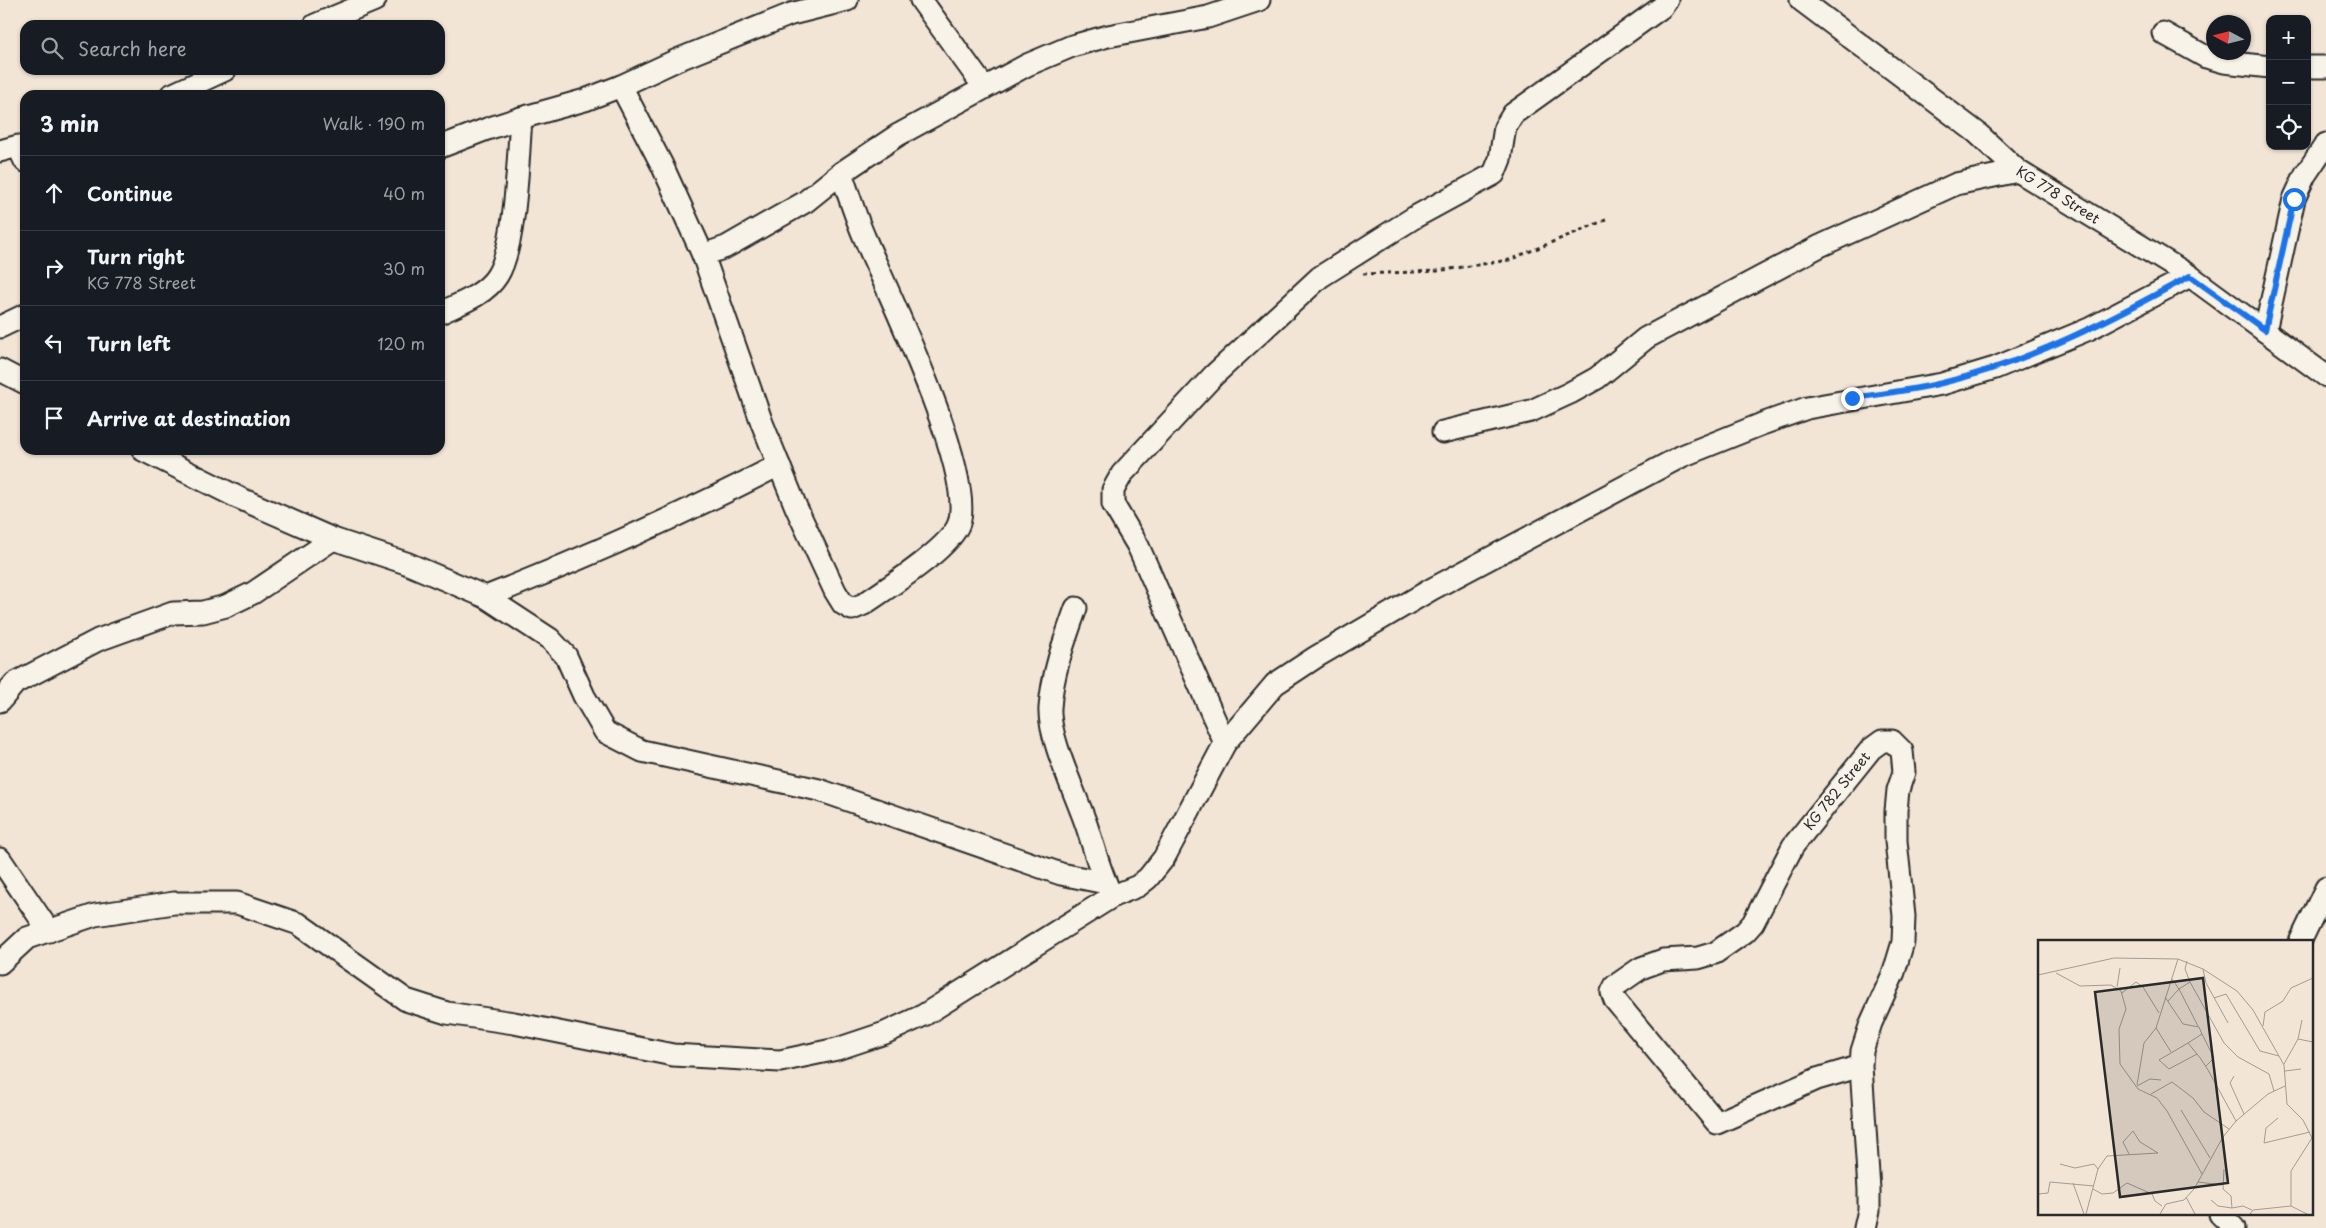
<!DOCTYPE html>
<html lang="en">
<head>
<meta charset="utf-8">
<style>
  :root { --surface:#171b24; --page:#242831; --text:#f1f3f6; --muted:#9ea1a6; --line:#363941 }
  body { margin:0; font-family:"Playpen Sans",sans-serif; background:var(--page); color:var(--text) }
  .controls { position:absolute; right:15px; top:15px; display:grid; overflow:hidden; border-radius:10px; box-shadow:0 1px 4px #0004 }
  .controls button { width:45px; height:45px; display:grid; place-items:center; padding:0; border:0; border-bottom:1px solid var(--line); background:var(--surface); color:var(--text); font:25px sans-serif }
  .compass { position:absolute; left:2206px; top:15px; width:45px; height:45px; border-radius:50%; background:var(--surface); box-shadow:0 1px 4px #0004; rotate:277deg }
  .stop { position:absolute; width:15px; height:15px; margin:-11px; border:4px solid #1a73e8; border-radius:50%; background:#fff }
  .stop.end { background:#1a73e8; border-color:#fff; box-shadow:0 1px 5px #0008 }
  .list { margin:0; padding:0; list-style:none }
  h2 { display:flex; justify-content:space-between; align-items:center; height:65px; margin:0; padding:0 20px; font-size:21px }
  h2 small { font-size:16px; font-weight:400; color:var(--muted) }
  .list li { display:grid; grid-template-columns:32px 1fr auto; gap:15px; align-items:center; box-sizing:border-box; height:75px; padding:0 20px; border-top:1px solid var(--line) }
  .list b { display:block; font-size:19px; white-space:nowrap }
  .list p { margin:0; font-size:16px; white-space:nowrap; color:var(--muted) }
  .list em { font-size:16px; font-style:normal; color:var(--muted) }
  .icon { flex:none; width:28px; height:28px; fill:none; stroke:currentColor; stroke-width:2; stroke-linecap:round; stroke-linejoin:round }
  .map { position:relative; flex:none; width:2326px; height:1228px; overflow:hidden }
  .search { position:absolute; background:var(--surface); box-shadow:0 1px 4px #0004; left:20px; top:20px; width:425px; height:55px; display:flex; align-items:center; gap:12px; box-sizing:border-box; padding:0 18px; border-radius:15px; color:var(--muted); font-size:19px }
  .panel { position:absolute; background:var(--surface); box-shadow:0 1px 4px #0004; left:20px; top:90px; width:425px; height:365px; border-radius:15px }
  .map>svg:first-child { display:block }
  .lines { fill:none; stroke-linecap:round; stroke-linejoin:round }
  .minor-casing { stroke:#2b2b2b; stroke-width:25 }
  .path { stroke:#2b2b2b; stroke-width:3; stroke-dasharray:4 4; stroke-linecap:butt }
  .minor { stroke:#f7f3e8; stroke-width:21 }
  .route { stroke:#1a73e8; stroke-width:6 }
  .labels { text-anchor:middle; stroke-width:5; stroke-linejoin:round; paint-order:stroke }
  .street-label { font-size:14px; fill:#2b2b2b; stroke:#f7f3e8 }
  .inset-road { fill:none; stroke:#a29b92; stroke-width:1 }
  .view { fill:#2b2b2b; fill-opacity:0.15; stroke:#2b2b2b; stroke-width:2.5 }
  .inset-edge { fill:none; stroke:#2b2b2b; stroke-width:2.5 }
</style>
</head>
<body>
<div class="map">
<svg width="2326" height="1228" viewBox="0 0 2326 1228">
  <rect width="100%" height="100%" fill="#f2e5d6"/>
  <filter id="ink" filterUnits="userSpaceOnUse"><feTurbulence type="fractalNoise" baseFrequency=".02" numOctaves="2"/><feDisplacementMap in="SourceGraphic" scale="10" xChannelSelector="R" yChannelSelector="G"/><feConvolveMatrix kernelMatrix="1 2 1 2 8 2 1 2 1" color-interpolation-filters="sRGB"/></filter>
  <g filter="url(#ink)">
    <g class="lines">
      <!-- minor casing -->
      <g class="minor-casing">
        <g id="minor">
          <polyline points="921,0 984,87"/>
          <polyline points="1801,0 1976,132 2018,171 2190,276 2326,376"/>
          <polyline points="315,25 375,0"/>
          <polyline points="2163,33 2206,57 2224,62 2270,67"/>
          <polyline points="2307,67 2326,67"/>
          <polyline points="621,86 677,60 791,14 847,0"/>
          <polyline points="171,95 225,70"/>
          <polyline points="440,147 487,129 521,118"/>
          <polyline points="0,151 18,146 25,161"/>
          <path d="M 841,173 C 849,195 856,219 866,241 C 889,295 975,472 959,523 C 951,548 887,588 864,604 L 852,609 L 843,604 L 835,591 L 796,507 L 762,423 L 703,255 L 726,247 L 805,202 L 841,173 L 898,135 L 1027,65 L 1072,46 L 1108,36 L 1208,17 L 1259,0"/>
          <path d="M 440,313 C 459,304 485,295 497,276 C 516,247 518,157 521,118 L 585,100 L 621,86 L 662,165 L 703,255"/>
          <polyline points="0,327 25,315"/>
          <polyline points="2265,331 2294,199 2305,175 2326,144"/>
          <polyline points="0,370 25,383"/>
          <polyline points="1443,432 1531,411 1570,393 1597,378 1646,338 1820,246 1956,184 2018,171"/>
          <path d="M 143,450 L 239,498 L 333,539 L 406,563 L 486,597 C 585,558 684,514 779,465"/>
          <polyline points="486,597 550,639 566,656 584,696 605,732 642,751 819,790 1061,874 1106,883"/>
          <path d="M 1076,608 C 1065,639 1052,674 1050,708 C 1048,737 1076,794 1086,824 C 1094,847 1099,870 1110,892"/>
          <polyline points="0,701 15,683 98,640 173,613 203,612 226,606 253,593 333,539"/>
          <polyline points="1225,743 1138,546 1113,504 1113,490 1122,474 1214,375 1320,277 1415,217 1494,174 1500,159 1505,127 1513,114 1662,7 1667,0"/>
          <polyline points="0,859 49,931"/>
          <polyline points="2300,942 2326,888"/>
          <polyline points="0,963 27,938 95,915 174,903 237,903 299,924 406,1000 447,1013 514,1023 673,1055 780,1061 837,1049 885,1033 924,1015 1113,896 1138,886 1148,878 1164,858 1225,743 1275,684 1316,657 1432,589 1682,456 1762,424 1807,408 1942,384 1995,368 2089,329 2190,276"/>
          <polyline points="1861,1066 1817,1079 1717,1123 1615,1000 1612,992 1615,986 1641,968 1663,960 1698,958 1715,953 1745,932 1753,923 1793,846 1871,749 1882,741 1892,741 1902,751 1904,772 1898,790 1896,811 1896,841 1904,916 1903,942 1894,972 1871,1023 1862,1051 1861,1066 1869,1190 1869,1210 1865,1228"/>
          <polyline points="2220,1214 2234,1228"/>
        </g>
      </g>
      <!-- path -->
      <polyline class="path" points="1363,274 1437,271 1509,260 1608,219"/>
      <!-- minor -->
      <use href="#minor" class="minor"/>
    </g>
  </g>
  <g class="lines" filter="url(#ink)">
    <!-- route -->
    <path class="route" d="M 1852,398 C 1882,394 1913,390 1942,383 C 2030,362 2112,319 2190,276 L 2265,330 L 2294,199"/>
  </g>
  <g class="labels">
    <!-- street labels -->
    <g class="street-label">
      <text transform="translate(2058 195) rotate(32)" y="5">KG 778 Street</text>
      <text transform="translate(1837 791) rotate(-51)" y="5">KG 782 Street</text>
    </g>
  </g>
  <!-- overview -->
  <g transform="translate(2038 940)">
    <rect width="275" height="275" fill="#f2e5d6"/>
    <path class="inset-road" d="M 149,21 L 147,29 L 152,42 L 141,49 L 160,86M 165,29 L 168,43 L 190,83M 18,33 L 42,46 L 73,45 L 83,51 L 88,69 L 81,89 L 82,124 L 100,149 L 119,158 L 129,171 L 164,234M 0,35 L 76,18 L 140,19 L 165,29 L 199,51 L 215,70 L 246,125 L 249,164 L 265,180 L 275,200M 152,42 L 186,103 L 200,117 L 231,134 L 236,151M 79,47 L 82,28M 84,53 L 98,42 L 105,47 L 121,73M 127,57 L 145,84 L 161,87 L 164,94 L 150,103M 176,58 L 188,54 L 222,111 L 241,116M 130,61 L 141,49 L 134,39M 225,86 L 227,72 L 245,61 L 253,48 L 275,38M 164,94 L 176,118 L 168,126M 260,99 L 264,80M 133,112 L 118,88 L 140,19M 159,114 L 131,129 L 121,120 L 150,103 L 163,119 L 170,130 L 198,181M 246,124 L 260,99 L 275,102M 247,131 L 263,129M 196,136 L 192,143 L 206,174M 99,145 L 106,103 L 118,88M 99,146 L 112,139 L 123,140M 113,154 L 134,142 L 155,158 L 166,172 L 191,189M 143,170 L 172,218M 240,178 L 228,188 L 226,203 L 272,192M 91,214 L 85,202 L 95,191 L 102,202 L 120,213M 22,224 L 37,228 L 56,224 L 60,229M 186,229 L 185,249 L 193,256 L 194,268 L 205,266 L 214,270M 160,242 L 184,245M 35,243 L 46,274M 55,249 L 64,254 L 75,253 L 89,243 L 114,254 L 117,261 L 124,266M 0,254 L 10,253 L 12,242 L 56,246M 148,257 L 157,274M 173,260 L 180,266 L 194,268M 253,266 L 253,231 L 274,198M 48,274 L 60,229 L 69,216 L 120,213M 122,274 L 128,264 L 146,260 L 156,249 L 185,197 L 198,181 L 230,154 L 247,146M 212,274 L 215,270 L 253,266 L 269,274"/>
    <path class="view" d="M 165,38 L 190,243 L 82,257 L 57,52 Z"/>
    <rect width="275" height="275" class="inset-edge"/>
  </g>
</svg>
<div class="controls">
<button>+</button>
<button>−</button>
<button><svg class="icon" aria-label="locate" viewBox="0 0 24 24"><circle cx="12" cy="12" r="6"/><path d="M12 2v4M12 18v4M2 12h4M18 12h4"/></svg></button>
</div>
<svg class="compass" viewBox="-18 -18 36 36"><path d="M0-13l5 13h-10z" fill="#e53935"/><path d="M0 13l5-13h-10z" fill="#9ea1a6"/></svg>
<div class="stop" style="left:2294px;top:199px"></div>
<div class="stop end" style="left:1852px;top:398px"></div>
<div class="search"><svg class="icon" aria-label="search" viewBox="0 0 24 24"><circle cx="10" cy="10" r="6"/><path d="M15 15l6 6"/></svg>Search here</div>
<section class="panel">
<h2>3 min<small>Walk · 190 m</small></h2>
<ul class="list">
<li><svg class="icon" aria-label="ahead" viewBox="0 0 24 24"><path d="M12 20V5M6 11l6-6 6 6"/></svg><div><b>Continue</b></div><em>40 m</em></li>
<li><svg class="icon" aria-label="right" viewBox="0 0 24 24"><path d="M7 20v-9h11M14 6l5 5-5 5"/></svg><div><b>Turn right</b><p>KG 778 Street</p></div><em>30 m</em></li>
<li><svg class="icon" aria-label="left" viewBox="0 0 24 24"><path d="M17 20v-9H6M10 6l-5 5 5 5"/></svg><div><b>Turn left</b></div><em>120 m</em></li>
<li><svg class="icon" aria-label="arrive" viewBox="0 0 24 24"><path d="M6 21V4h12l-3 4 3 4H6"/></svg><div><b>Arrive at destination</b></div></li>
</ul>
</section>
</div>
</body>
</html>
